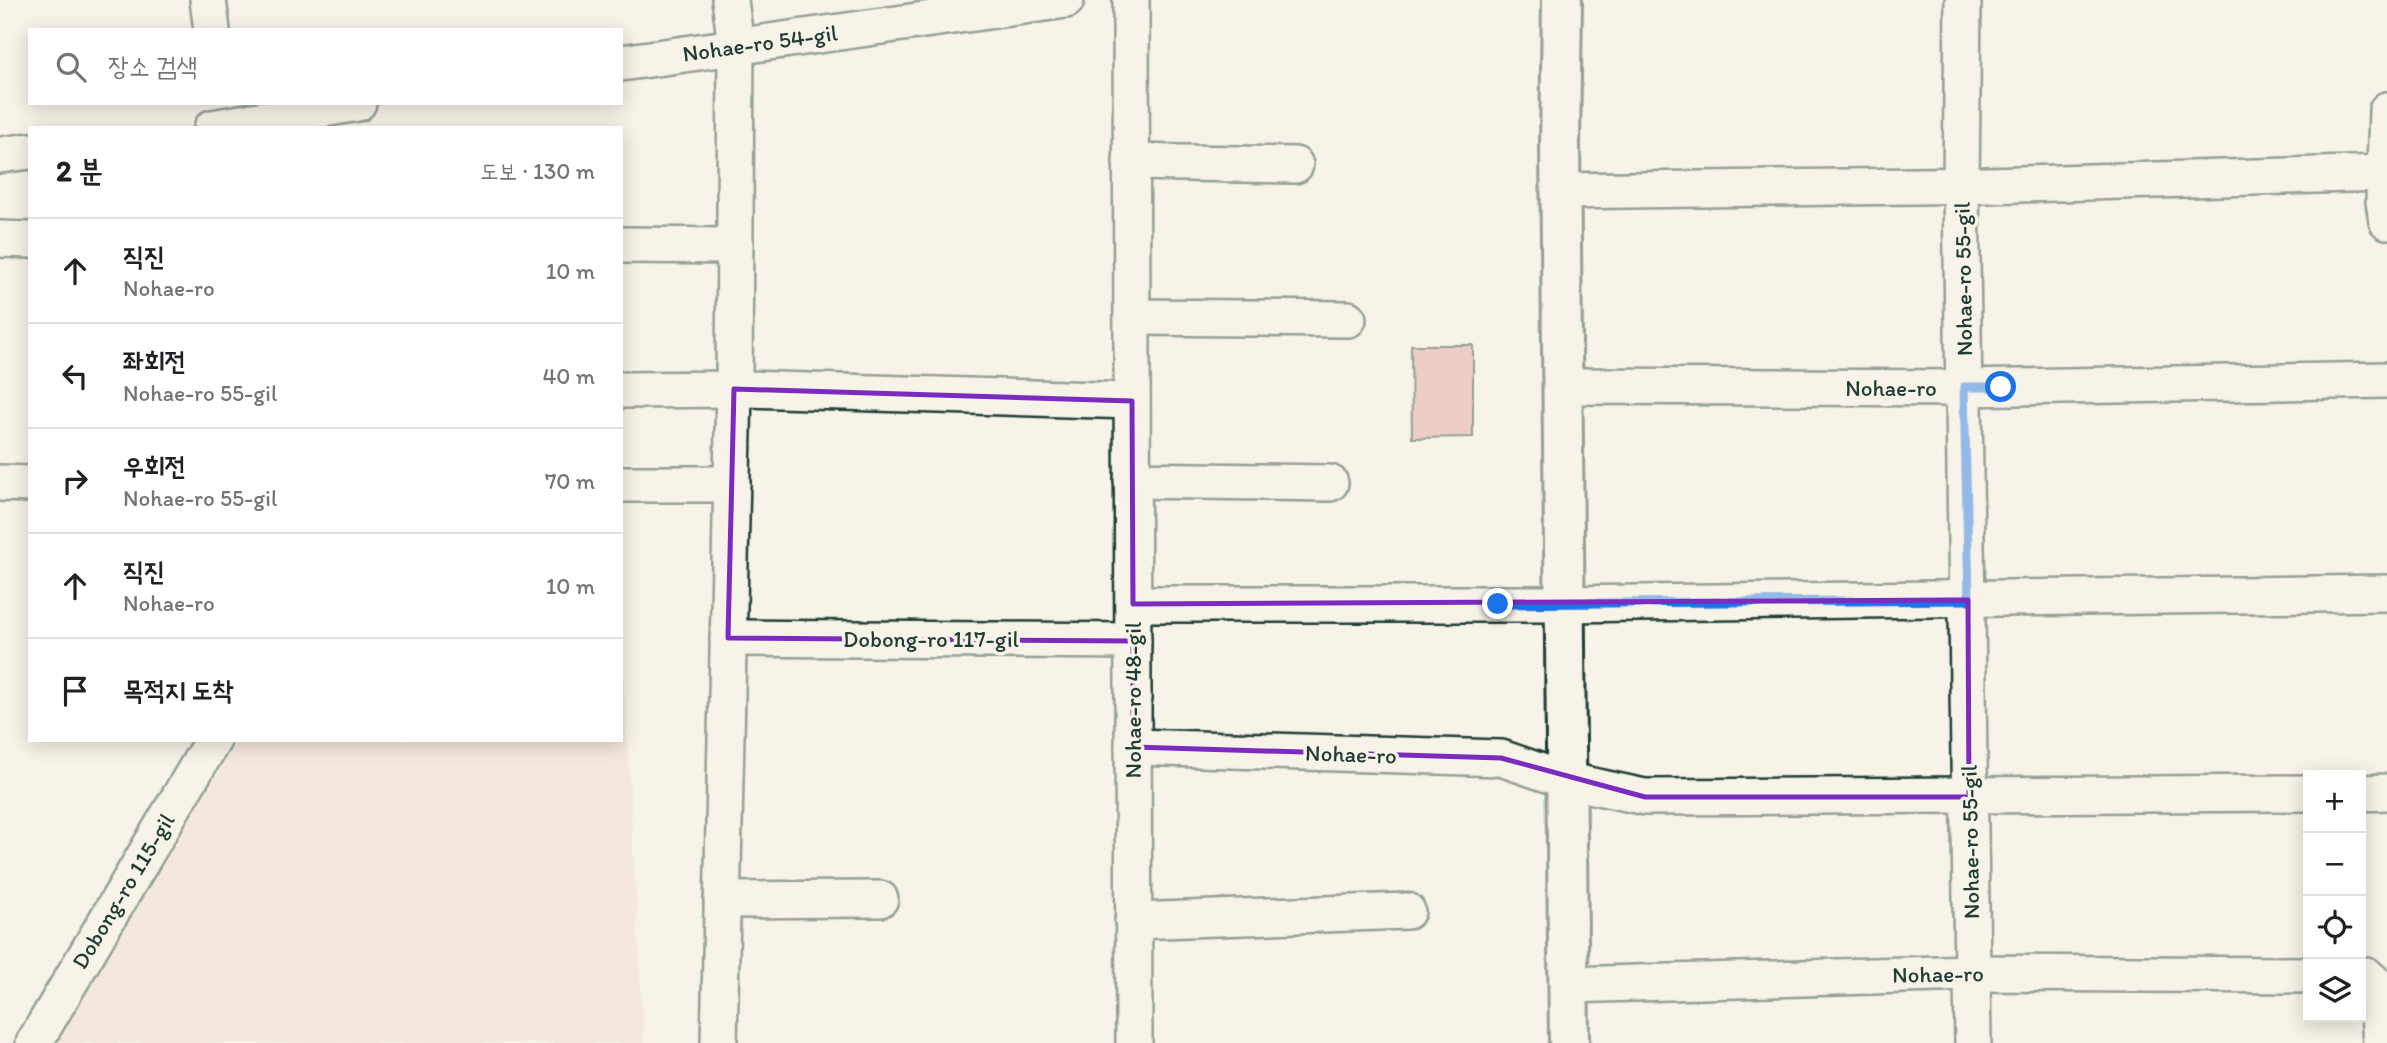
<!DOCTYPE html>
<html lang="ko">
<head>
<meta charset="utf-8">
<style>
  :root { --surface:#fff; --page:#f2f2f2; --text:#202124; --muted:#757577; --line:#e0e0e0 }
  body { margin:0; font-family:Itim,"Poor Story",sans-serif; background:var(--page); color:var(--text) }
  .controls { position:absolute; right:21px; bottom:21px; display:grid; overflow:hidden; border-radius:0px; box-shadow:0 4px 18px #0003 }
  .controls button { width:63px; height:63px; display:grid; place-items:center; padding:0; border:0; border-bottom:2px solid var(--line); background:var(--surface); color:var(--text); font:35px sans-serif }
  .stop { position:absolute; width:21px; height:21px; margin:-16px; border:5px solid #1a73e8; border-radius:50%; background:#fff }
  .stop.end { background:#1a73e8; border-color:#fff; box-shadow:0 2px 7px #0008 }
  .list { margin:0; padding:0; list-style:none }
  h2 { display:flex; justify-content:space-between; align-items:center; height:91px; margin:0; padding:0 28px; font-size:30px }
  h2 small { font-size:23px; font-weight:400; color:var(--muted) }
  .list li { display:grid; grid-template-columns:46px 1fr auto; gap:21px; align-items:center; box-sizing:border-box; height:105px; padding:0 28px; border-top:2px solid var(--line) }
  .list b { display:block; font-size:26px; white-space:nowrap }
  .list p { margin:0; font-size:23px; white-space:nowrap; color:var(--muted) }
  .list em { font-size:23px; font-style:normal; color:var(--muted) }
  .icon { flex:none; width:38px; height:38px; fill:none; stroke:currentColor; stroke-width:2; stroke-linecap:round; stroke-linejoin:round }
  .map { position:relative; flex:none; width:2387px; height:1043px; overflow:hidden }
  .search { position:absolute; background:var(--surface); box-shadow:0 4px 18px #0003; left:28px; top:28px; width:595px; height:77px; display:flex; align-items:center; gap:18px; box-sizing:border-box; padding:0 24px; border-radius:0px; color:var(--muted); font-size:26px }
  .panel { position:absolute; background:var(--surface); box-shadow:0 4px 18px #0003; left:28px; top:126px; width:595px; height:616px; border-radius:0px }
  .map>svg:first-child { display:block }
  .built { fill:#efdbd2 }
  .building { fill:#dda3a0; stroke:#1f3d34; stroke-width:2 }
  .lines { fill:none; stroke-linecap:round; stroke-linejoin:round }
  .minor-casing { stroke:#1f3d34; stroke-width:40 }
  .secondary-casing { stroke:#1f3d34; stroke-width:44 }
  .minor { stroke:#f7f3e8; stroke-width:35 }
  .secondary { stroke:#f7f3e8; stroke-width:38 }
  .route { stroke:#1a73e8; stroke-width:9 }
  .marked { fill:none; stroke:#7b2cbf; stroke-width:5; stroke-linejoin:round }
  .labels { text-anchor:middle; stroke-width:7; stroke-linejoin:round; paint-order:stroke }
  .street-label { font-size:23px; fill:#1f3d34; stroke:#f7f3e8 }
</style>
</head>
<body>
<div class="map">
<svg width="2387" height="1043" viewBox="0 0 2387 1043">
  <rect width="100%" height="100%" fill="#f7f3e8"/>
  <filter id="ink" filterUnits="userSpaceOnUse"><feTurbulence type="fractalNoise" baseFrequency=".0143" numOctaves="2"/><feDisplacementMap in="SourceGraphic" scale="14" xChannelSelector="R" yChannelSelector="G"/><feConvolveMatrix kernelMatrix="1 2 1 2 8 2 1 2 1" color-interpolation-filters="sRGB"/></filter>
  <g filter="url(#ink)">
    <!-- built -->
    <polygon class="built" points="621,634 644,1043 57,1043 238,740 621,740"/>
    <!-- building -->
    <polygon class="building" points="1411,345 1473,345 1473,437 1412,438"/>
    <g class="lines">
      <!-- minor casing -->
      <g class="minor-casing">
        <g id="minor">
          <polyline points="208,0 212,30"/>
          <polyline points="1131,0 1134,1043"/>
          <polyline points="1963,0 1961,185 1973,1043"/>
          <polyline points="621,63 1066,0"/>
          <polyline points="2387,110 2384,201 2387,221"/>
          <polyline points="212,128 358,103"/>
          <polyline points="0,155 30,151"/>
          <polyline points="1131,162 1295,165"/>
          <polyline points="1560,191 1988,185 2384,173"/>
          <polyline points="0,239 30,240"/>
          <polyline points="621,245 735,246"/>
          <polyline points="1132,317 1348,319"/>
          <polyline points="1562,386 1964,388 2387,380"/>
          <polyline points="621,390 746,389 1132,401"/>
          <polyline points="1132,480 1330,483"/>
          <polyline points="0,483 30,484"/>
          <polyline points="621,484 732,484"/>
          <polyline points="1133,604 1564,604 2387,593"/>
          <polyline points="728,638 1133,641"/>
          <polyline points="1133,747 1501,758 1565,780 1645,797 2308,793"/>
          <polyline points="2361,793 2387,792"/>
          <polyline points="722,900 880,899"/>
          <polyline points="1133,921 1407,911"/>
          <polyline points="2361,975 2366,975 2377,985 2381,1043"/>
          <polyline points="1568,985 1972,973 2308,975"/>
          <polyline points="34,1043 213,740"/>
          <polyline points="719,1043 734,389 736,46 730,0"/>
        </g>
      </g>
      <!-- secondary casing -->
      <g class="secondary-casing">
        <polyline id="secondary" points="1562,0 1560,145 1569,1043"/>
      </g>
      <!-- minor -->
      <use href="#minor" class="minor"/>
      <!-- secondary -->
      <use href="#secondary" class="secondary"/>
    </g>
  </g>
  <g class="lines" filter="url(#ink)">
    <!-- route -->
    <polyline class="route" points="1498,604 1969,600 1964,387 2001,387"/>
  </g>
  <!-- marked area -->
  <path d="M0 0H2387V1043H0ZM 734,389 L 1132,401 L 1133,604 L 1968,600 L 1969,797 L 1645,797 L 1501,758 L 1133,747 L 1133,641 L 728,638 Z" fill="#f7f3e8" fill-opacity=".55" fill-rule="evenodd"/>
  <path class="marked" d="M 734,389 L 1132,401 L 1133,604 L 1968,600 L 1969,797 L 1645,797 L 1501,758 L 1133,747 L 1133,641 L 728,638 Z"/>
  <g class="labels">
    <!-- street labels -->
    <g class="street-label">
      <text transform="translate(760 43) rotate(-8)" y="8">Nohae-ro 54-gil</text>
      <text transform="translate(1963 279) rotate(-91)" y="8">Nohae-ro 55-gil</text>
      <text x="1891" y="396">Nohae-ro</text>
      <text x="931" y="647">Dobong-ro 117-gil</text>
      <text transform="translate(1133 700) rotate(-90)" y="8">Nohae-ro 48-gil</text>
      <text transform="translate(1351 754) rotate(2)" y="8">Nohae-ro</text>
      <text transform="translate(1970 842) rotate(-91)" y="8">Nohae-ro 55-gil</text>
      <text transform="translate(123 891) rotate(-59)" y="8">Dobong-ro 115-gil</text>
      <text transform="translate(1938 974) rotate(-1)" y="8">Nohae-ro</text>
    </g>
  </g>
</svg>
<div class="controls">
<button>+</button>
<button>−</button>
<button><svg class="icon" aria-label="locate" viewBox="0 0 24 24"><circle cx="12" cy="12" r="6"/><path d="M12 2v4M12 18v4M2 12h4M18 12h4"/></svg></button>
<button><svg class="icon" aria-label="layers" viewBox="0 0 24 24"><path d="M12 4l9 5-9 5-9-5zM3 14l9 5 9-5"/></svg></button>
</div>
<div class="stop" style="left:2001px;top:387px"></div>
<div class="stop end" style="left:1498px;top:604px"></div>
<div class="search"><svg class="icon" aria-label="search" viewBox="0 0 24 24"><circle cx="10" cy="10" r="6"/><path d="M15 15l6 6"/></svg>장소 검색</div>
<section class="panel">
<h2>2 분<small>도보 · 130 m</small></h2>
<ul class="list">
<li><svg class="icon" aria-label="ahead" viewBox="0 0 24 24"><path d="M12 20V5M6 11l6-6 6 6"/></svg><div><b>직진</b><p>Nohae-ro</p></div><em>10 m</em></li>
<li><svg class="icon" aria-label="left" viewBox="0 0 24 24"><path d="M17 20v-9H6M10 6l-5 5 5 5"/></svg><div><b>좌회전</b><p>Nohae-ro 55-gil</p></div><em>40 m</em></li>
<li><svg class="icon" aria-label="right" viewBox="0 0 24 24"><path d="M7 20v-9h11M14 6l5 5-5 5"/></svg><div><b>우회전</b><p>Nohae-ro 55-gil</p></div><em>70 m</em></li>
<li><svg class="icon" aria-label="ahead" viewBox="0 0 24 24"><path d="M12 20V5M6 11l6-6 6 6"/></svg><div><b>직진</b><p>Nohae-ro</p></div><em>10 m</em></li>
<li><svg class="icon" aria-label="arrive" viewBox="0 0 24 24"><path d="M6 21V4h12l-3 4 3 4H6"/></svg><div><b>목적지 도착</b></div></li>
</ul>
</section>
</div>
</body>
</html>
